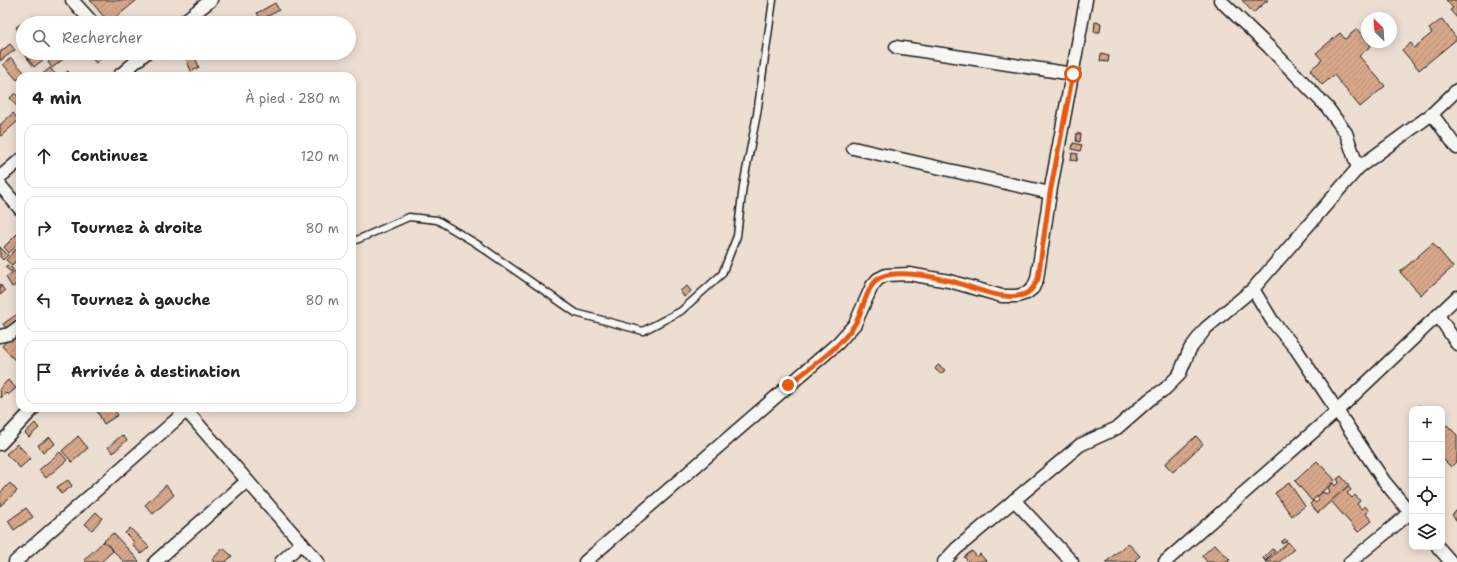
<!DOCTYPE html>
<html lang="fr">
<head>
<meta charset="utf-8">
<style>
  :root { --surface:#fff; --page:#f2f2f2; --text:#222; --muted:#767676; --line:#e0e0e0 }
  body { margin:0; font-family:"Shantell Sans",sans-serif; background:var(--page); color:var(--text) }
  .controls { position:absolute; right:12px; bottom:12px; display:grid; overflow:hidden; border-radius:8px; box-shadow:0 2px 10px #0003 }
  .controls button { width:36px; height:36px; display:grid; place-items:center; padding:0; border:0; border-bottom:1px solid var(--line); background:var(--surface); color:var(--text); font:20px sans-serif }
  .compass { position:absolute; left:1361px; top:12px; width:36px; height:36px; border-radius:50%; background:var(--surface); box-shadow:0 2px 10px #0003; rotate:335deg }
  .stop { position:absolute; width:12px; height:12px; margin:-9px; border:3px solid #ea580c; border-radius:50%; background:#fff }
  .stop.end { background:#ea580c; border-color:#fff; box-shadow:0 1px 4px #0008 }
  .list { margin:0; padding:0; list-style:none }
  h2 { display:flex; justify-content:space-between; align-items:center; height:52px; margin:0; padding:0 16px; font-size:17px }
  h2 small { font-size:13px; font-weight:400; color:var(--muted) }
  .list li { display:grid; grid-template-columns:26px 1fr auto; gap:12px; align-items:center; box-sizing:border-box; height:64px; margin:0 8px 8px; padding:0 8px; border:1px solid var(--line); border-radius:12px }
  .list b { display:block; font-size:15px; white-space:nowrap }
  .list em { font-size:13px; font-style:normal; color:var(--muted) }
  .icon { flex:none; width:22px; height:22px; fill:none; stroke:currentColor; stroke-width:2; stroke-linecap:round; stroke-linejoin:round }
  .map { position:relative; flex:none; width:1457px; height:562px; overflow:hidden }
  .search { position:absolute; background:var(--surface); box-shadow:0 2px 10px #0003; left:16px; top:16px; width:340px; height:44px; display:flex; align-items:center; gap:10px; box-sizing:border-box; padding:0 14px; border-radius:22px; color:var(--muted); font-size:15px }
  .panel { position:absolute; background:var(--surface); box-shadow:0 2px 10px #0003; left:16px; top:72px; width:340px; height:340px; border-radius:12px }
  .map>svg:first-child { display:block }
  .building { fill:url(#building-hatch); stroke:#1c1c1c }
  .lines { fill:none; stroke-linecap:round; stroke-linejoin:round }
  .lane-casing { stroke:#1c1c1c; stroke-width:9 }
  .street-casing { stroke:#1c1c1c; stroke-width:15 }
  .lane { stroke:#f6f6f2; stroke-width:6 }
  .street { stroke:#f6f6f2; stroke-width:12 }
  .route { stroke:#ea580c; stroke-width:5 }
</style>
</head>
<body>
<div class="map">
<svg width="1457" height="562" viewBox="0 0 1457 562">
  <defs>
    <pattern id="building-hatch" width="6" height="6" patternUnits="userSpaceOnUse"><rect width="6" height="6" fill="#d7a789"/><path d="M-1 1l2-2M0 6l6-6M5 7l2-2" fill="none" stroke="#b88f76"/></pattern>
  </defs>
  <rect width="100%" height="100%" fill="#edded2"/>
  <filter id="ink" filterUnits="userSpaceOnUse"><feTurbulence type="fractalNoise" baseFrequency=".025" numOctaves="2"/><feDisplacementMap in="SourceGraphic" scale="8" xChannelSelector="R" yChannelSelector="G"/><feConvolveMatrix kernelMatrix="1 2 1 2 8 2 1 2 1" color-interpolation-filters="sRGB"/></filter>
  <g filter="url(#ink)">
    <!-- building -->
    <g class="building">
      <polygon points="90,0 137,0 109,23"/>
      <polygon points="1242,0 1268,0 1253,13"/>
      <polygon points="1446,0 1457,0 1457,18 1450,10 1453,8"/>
      <polygon points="275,3 279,10 261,20 257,13"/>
      <polygon points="34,16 38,23 23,23 23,39 16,27"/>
      <polygon points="1442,19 1457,39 1419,70 1402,50 1411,43 1414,48 1432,33 1429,29"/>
      <polygon points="1095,22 1101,23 1100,32 1094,32"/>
      <polygon points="1357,29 1371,46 1359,56 1385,86 1360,107 1334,75 1322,85 1310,70 1322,60 1316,53 1340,33 1345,39"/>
      <polygon points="10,44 15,50 0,61 0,52"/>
      <polygon points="27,53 39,53 44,59 34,67 25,55"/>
      <polygon points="60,53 66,57 52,68 48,62"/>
      <polygon points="87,53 107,53 96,63"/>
      <polygon points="121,53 131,53 125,58"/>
      <polygon points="184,53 194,53 199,68 191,71"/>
      <polygon points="1101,54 1109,56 1108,62 1100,61"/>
      <polygon points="11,58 25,73 17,80 3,64"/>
      <polygon points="50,68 57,76 40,76"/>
      <polygon points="68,71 72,76 62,76"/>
      <polygon points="15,93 18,97 20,96 19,109 10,98"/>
      <polygon points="13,113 19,120 0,137 0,125"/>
      <polygon points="1077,133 1081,134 1080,142 1076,141"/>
      <polygon points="1073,143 1082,145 1080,151 1072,149"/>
      <polygon points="1072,153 1078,154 1077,161 1071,160"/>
      <polygon points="17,234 20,238 20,242 9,253 4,247"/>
      <polygon points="1433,243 1453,267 1421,295 1400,272"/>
      <polygon points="0,247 8,255 3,260 0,257"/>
      <polygon points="16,249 20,253 20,257 12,265 6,260"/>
      <polygon points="7,265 13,269 11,272 5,267"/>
      <polygon points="19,268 20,283 12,287 6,277"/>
      <polygon points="0,284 5,291 0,295"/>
      <polygon points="687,286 691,291 684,297 680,291"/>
      <polygon points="19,313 20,323 8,331 3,324"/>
      <polygon points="13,335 20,342 20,349 17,351 20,354 20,366 2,346"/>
      <polygon points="938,365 945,370 941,374 935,369"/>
      <polygon points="8,380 16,388 8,395 6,393 1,398 0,388"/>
      <polygon points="1419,405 1422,409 1414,409"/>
      <polygon points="102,408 113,408 118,415 104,424 97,411"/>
      <polygon points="35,423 39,428 29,437 25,433"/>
      <polygon points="1447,425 1457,435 1457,461 1451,467 1442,458 1442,429"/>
      <polygon points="122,435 127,440 113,453 108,447"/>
      <polygon points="78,436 88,448 72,462 62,451"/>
      <polygon points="1196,436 1203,444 1173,472 1165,464"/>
      <polygon points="50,437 55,444 43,452 38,445"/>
      <polygon points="17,444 31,458 20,468 6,454"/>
      <polygon points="60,452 67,460 46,478 39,470"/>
      <polygon points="1317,461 1335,480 1312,501 1295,481"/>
      <polygon points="1341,476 1349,485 1318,513 1310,504 1313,501 1316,503 1319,500 1317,497 1323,492 1326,494 1330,491 1328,488 1333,483 1335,486 1339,482 1337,479"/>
      <polygon points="68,480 72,486 61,494 57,487"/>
      <polygon points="10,483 17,491 0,506 0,493"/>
      <polygon points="1289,483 1305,506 1292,516 1275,493"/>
      <polygon points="166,485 174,495 153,514 145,505"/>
      <polygon points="1348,486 1351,490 1347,493 1352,498 1355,495 1360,501 1357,504 1361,509 1365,506 1369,511 1366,514 1372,521 1358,532 1331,501"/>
      <polygon points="26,508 33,517 14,530 8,521"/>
      <polygon points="1457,510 1457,521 1452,515"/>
      <polygon points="96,512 102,518 92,530 85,524"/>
      <polygon points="130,528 149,547 141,554 132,544 134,542 125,533"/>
      <polygon points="113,533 139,561 138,562 124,562 104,541"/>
      <polygon points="1285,539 1287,541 1282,544 1281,542"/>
      <polygon points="104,541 113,551 101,562 86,562 84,560"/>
      <polygon points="1288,542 1294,549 1279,562 1265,562"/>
      <polygon points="1128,543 1140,556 1135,560 1137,562 1106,562"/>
      <polygon points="1215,544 1230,560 1228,562 1207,562 1202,556"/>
      <polygon points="223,548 232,556 226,562 214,562 212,560"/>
      <polygon points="1272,549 1275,551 1265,561 1263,558"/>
      <polygon points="972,551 977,557 980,554 986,561 969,562 964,557"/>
    </g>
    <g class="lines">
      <!-- lane casing -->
      <g class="lane-casing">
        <polyline id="lane" points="352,242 409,217 437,220 477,244 576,313 643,331 681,311 722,274 737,236 743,186 757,114 773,0"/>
      </g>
      <!-- street casing -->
      <g class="street-casing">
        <g id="street">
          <polyline points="72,0 93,23"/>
          <polyline points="1220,0 1269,47 1327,107 1346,133 1358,168"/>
          <polyline points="182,23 211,0"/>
          <polyline points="896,47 1073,74"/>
          <polyline points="119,76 146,53"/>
          <polyline points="1432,114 1457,148"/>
          <polyline points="853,148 1050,193"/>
          <polyline points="0,177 20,160"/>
          <polyline points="0,185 20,209"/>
          <polyline points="1438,315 1457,344"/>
          <polyline points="0,336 9,334 20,326"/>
          <polyline points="184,408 318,562"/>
          <polyline points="0,444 34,408"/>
          <polyline points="1014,500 1072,562"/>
          <polyline points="1412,515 1384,481 1296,349 1273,322 1253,289 1358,168 1432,114 1457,90"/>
          <polyline points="1438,547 1451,562"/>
          <polyline points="15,562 186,411"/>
          <polyline points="155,562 247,481"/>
          <polyline points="281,562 302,543"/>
          <polyline points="585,562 838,343 855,324 872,286 878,279 886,275 909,274 949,281 1002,296 1017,296 1027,293 1033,288 1037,279 1050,193 1086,0"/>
          <polyline points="944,562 956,549 1080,445 1117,428 1150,399 1165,389 1179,375 1190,349 1206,328 1253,289"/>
          <polyline points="1165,562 1337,411 1457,297"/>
          <polyline points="1350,562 1410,513"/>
        </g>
      </g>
      <!-- lane -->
      <use href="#lane" class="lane"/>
      <!-- street -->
      <use href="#street" class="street"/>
    </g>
  </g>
  <g class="lines" filter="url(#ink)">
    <!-- route -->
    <path class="route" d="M 788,385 C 811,367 839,349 855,324 C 865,308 866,279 887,275 C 907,271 931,276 951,281 C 970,286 1008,304 1027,293 C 1033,290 1035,284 1038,279 L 1050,193 L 1073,74"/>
  </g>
</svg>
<div class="controls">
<button>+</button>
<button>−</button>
<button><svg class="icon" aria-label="locate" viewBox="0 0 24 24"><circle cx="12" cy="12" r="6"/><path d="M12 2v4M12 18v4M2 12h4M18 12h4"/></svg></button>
<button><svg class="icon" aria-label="layers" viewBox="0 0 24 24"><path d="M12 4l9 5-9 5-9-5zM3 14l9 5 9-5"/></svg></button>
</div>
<svg class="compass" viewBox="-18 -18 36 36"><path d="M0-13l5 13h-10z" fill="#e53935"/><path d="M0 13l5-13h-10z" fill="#767676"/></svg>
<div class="stop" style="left:1073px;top:74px"></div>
<div class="stop end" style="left:788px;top:385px"></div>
<div class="search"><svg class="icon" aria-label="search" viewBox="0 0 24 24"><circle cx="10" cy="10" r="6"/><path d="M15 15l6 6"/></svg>Rechercher</div>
<section class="panel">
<h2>4 min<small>À pied · 280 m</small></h2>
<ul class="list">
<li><svg class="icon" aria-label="ahead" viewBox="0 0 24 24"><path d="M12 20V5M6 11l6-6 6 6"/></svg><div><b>Continuez</b></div><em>120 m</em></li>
<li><svg class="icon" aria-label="right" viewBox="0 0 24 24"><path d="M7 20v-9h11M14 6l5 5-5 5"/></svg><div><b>Tournez à droite</b></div><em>80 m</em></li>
<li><svg class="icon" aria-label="left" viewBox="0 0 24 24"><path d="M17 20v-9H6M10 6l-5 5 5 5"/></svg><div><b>Tournez à gauche</b></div><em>80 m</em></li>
<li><svg class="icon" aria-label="arrive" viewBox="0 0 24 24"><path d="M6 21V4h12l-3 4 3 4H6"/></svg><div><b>Arrivée à destination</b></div></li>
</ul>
</section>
</div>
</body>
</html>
